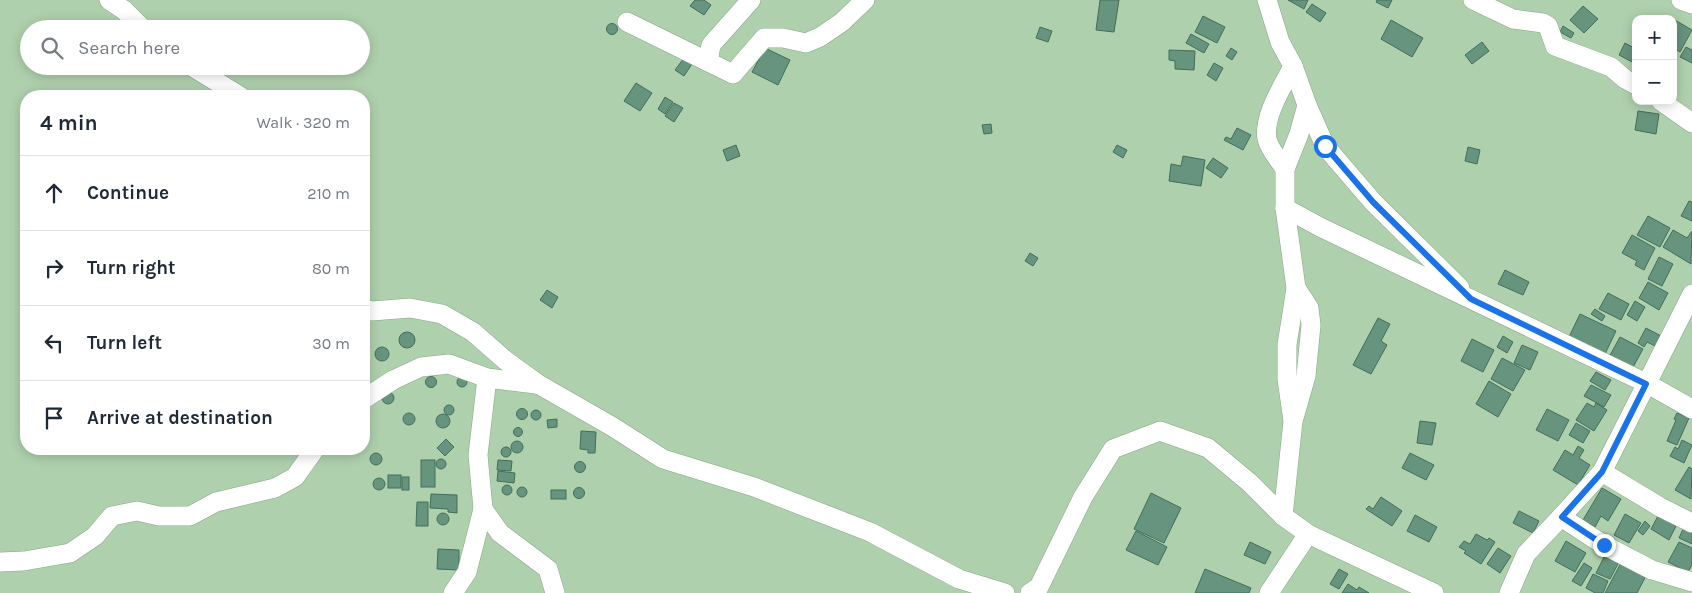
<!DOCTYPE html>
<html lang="en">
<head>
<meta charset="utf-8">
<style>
  :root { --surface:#fff; --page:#f2f2f3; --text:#1f2937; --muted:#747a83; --line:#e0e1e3 }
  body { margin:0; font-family:Karla,sans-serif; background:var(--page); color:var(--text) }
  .controls { position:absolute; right:15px; top:15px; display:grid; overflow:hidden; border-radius:10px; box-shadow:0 2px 12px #0003 }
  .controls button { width:45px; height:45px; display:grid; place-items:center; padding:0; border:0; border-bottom:1px solid var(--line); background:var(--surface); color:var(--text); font:25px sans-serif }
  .stop { position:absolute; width:15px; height:15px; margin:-11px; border:4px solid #1a73e8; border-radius:50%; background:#fff }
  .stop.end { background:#1a73e8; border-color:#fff; box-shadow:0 1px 5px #0008 }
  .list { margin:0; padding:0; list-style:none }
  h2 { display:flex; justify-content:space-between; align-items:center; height:65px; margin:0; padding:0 20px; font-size:21px }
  h2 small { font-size:16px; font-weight:400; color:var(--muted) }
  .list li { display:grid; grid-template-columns:32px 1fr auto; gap:15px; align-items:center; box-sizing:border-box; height:75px; padding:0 20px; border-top:1px solid var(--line) }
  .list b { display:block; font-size:19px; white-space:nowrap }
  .list em { font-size:16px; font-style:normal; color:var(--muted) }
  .icon { flex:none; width:28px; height:28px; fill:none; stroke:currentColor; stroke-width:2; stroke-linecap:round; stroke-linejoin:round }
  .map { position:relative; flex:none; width:1692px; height:593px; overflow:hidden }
  .search { position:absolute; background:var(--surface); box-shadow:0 2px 12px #0003; left:20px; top:20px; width:350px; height:55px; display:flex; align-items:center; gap:12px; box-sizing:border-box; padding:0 18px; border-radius:28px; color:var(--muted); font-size:19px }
  .panel { position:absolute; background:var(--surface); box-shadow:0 2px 12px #0003; left:20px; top:90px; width:350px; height:365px; border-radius:20px }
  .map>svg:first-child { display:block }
  .building { fill:#67947e; stroke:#426e5a }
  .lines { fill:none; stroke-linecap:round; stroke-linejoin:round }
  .minor-casing { stroke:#87a785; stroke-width:20 }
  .minor { stroke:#fff; stroke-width:19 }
  .route { stroke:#1a73e8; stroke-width:6 }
</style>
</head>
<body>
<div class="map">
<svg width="1692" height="593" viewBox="0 0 1692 593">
  <rect width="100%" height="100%" fill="#afd0ad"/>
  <!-- building -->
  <g class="building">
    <polygon points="695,0 704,0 711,5 704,15 690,6"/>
    <polygon points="1100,0 1119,0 1114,32 1096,30"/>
    <polygon points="1288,0 1308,0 1304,9"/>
    <polygon points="1377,0 1392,0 1388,8 1376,2"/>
    <polygon points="1312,4 1326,13 1320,22 1306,12"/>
    <polygon points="1583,6 1598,19 1584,33 1570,20"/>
    <polygon points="1203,16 1225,27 1217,43 1195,32"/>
    <polygon points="1673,19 1692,30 1680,52 1674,48 1673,50"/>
    <polygon points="1391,20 1423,38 1412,57 1381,39"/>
    <circle cx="612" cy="29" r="5.5"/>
    <polygon points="1563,26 1574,33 1571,38 1560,32"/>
    <polygon points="1040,27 1052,31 1048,42 1036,38"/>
    <polygon points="1191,34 1209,44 1204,53 1186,43"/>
    <polygon points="1482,42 1489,51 1472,64 1465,55"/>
    <polygon points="1625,43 1636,49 1636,64 1619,55"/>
    <polygon points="1686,47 1692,50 1692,63 1680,57"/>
    <polygon points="765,48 790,60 778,85 752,72"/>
    <polygon points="1231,48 1237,52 1232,60 1226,56"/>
    <polygon points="1169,50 1195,51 1194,70 1175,69 1175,61 1169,60"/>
    <polygon points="684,58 692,64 684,76 675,70"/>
    <polygon points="1214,63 1223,68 1216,81 1207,75"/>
    <polygon points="636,83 652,93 640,111 624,101"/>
    <polygon points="665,97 673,102 665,114 658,109"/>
    <polygon points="674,103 683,108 674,122 665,116"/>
    <polygon points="1638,111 1659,114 1656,134 1635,130"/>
    <polygon points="991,124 992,133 984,134 982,125"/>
    <polygon points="1237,128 1251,135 1243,150 1224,140 1226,137 1231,139"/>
    <polygon points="736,145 740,156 727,161 723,150"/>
    <polygon points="1117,145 1127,150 1123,158 1113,152"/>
    <polygon points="1468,147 1480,150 1477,164 1465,161"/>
    <polygon points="1183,156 1205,160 1201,186 1169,181 1171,164 1181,166"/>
    <polygon points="1213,158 1228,168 1221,178 1206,168"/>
    <polygon points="1689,201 1692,202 1692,221 1681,216"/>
    <polygon points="1648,216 1670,228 1660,247 1637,235"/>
    <polygon points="1673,230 1687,238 1692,231 1691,264 1663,247"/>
    <polygon points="1632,235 1655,248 1644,270 1635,265 1637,261 1622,253"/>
    <polygon points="1030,253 1038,258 1033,266 1025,261"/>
    <polygon points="1659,257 1673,264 1662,286 1648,279"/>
    <polygon points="1505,270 1529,282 1523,295 1498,284"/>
    <polygon points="1648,282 1668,293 1659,310 1639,298"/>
    <polygon points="547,290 558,297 552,308 540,300"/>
    <polygon points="1608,293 1629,304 1621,320 1599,309"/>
    <polygon points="1635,301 1645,307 1637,321 1627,315"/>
    <polygon points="1595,309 1605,316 1602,321 1591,314"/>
    <polygon points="1580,314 1616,331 1605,354 1569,337"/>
    <polygon points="1378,318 1390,324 1381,341 1387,345 1371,374 1353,365"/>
    <polygon points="1646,328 1661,336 1655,346 1647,342 1644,347 1638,343"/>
    <circle cx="407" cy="340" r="8"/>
    <polygon points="1503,336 1513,342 1507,353 1497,347"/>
    <polygon points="1620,337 1643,349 1632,369 1609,357"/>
    <polygon points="1472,339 1494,350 1483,372 1461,361"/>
    <polygon points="1522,345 1538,352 1530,370 1514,363"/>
    <circle cx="382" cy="354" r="7"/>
    <polygon points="1502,358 1525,370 1513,391 1491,379"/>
    <polygon points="1596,372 1611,380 1605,390 1590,381"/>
    <circle cx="431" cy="382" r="5.5"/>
    <circle cx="462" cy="382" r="5"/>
    <polygon points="1489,381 1511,394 1498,417 1476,404"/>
    <polygon points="1591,385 1611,395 1604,407 1584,396"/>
    <circle cx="388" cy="398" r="6"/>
    <polygon points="1587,403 1594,407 1596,403 1607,410 1594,431 1576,420"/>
    <circle cx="449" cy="410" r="5"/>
    <circle cx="522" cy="414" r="5.5"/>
    <polygon points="1547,409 1569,420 1558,441 1536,430"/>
    <circle cx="536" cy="415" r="5"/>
    <polygon points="1677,413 1689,418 1677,445 1667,441 1676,420 1674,419"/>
    <circle cx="409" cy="419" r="6"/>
    <circle cx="443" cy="421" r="7"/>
    <polygon points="557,419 557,427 548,428 547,420"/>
    <polygon points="1420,421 1436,423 1432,445 1417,443"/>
    <polygon points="1576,423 1590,431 1583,443 1569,435"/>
    <circle cx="518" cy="432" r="4.5"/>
    <polygon points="581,431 596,432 595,453 588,453 588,450 580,449"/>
    <polygon points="446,439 454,447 445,456 437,448"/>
    <polygon points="1682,440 1692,445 1684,463 1670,456 1675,447 1678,449"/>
    <circle cx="517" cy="447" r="6"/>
    <polygon points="1578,446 1584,450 1579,458 1590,465 1578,485 1553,470 1565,450 1573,455"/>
    <circle cx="506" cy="452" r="5"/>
    <circle cx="376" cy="459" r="6"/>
    <polygon points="1410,453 1434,465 1426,480 1402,468"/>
    <circle cx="441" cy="464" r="5"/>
    <rect x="421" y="460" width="14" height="27"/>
    <polygon points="498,460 512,461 511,471 497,470"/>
    <circle cx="580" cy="467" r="5.5"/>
    <polygon points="1689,467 1692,469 1691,499 1675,490"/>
    <polygon points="498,471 515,473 514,483 497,481"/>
    <rect x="388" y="475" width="13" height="13"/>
    <rect x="402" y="477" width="7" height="13"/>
    <circle cx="379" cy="484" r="6"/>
    <circle cx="507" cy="490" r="5"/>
    <circle cx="522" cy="492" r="5"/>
    <circle cx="579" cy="493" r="5.5"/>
    <polygon points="1602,488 1621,499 1608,521 1601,516 1595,527 1583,520"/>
    <rect x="551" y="490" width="15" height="9"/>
    <polygon points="1151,493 1181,508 1164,543 1134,529"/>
    <polygon points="431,494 457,495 457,513 448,512 448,509 430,508"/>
    <polygon points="1381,497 1402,511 1392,526 1366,509 1369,506 1373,509"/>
    <polygon points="417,502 428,502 428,526 416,526"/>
    <polygon points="1519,511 1539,521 1533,533 1513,523"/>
    <circle cx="443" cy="519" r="6"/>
    <polygon points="1625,514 1641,523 1629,543 1614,535"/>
    <polygon points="1415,515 1437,527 1429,542 1407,531"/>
    <polygon points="1658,516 1676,526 1669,540 1651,529"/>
    <polygon points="1645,521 1650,526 1643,535 1638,531"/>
    <polygon points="1683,529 1692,533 1692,544 1679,538"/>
    <polygon points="1136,531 1167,547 1158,565 1126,550"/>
    <polygon points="1476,534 1487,540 1489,538 1495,542 1481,564 1464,553 1466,551 1459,547 1464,541 1470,544"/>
    <polygon points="1566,541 1586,553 1575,572 1555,561"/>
    <polygon points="1250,542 1271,552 1265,564 1244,555"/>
    <polygon points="1679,542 1692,548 1692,565 1688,572 1668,562"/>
    <polygon points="1498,548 1511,556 1500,573 1487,564"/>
    <polygon points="438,549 459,550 459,570 437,569"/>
    <polygon points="1605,555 1619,562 1610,579 1596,573"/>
    <polygon points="1622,561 1647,574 1637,593 1605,593"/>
    <polygon points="1584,563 1592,568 1581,586 1572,581"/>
    <polygon points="1205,569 1251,588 1249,593 1195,593"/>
    <polygon points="1339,569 1348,574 1339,589 1330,584"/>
    <polygon points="1593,574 1608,581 1603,593 1595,593 1586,588"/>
    <polygon points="1348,584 1357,590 1359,587 1369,593 1342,593"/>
  </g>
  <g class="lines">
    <!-- minor casing -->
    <g class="minor-casing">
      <g id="minor">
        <polyline points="109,0 124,10 143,29"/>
        <polyline points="1267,0 1280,42 1293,66 1307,105 1299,134 1285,169 1285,208 1296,288 1287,345 1287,379 1293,421 1283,516"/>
        <polyline points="1473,0 1513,19 1543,23 1548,26 1555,46 1611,67 1625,79 1636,85"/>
        <polyline points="1681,0 1692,4"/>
        <polyline points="627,22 733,74 764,38 783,38 806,43 820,37 842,22 865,0"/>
        <polyline points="708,62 711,45 751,0"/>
        <polyline points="191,66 240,96"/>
        <polyline points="1661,101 1692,123"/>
        <polyline points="1307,105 1325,146 1373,202 1460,288"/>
        <path d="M 1285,169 C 1280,161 1269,149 1267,139 C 1263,116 1283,86 1293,66"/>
        <polyline points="1285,208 1320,227 1646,383 1692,409"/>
        <polyline points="1692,294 1602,472 1660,507 1692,523"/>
        <polyline points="364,309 372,311 410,308 442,314 473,332 505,360 538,384 613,427 663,459 754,487 870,532 959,579 1005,593"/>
        <polyline points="364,399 393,380 421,367 449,364 487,378 536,384"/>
        <polyline points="1294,418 1306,376 1311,325 1309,308 1296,288"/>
        <polyline points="1602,472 1561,517 1604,545 1652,570 1692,582"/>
        <polyline points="483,509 500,533 548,569 555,593"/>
        <polyline points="0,562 24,561 70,553 95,536 112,516 137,511 159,516 190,516 216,502 275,488 295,477 315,449"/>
        <polyline points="453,593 467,572 483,509 478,455 487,378"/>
        <polyline points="1030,593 1039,587 1083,497 1113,449 1160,431 1208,448 1250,483 1283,516 1308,534 1434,593"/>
        <polyline points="1269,593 1308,534"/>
        <polyline points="1509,593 1526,554 1561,517"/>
      </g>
    </g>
    <!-- minor -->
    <use href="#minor" class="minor"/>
  </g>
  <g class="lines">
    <!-- route -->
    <polyline class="route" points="1325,146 1373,202 1471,299 1646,384 1602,472 1562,517 1604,545"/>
  </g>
</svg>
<div class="controls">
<button>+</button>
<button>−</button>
</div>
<div class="stop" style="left:1325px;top:146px"></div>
<div class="stop end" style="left:1604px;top:545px"></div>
<div class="search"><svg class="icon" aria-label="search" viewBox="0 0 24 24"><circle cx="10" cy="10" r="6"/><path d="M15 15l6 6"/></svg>Search here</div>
<section class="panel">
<h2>4 min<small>Walk · 320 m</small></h2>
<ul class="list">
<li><svg class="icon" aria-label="ahead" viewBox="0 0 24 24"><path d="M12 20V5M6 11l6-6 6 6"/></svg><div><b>Continue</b></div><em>210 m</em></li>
<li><svg class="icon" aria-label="right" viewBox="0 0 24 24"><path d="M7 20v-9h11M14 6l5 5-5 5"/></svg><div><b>Turn right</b></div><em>80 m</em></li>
<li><svg class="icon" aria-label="left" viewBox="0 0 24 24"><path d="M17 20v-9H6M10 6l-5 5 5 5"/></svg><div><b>Turn left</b></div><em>30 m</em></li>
<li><svg class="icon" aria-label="arrive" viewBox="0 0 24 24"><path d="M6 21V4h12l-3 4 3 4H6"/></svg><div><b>Arrive at destination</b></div></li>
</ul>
</section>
</div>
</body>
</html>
